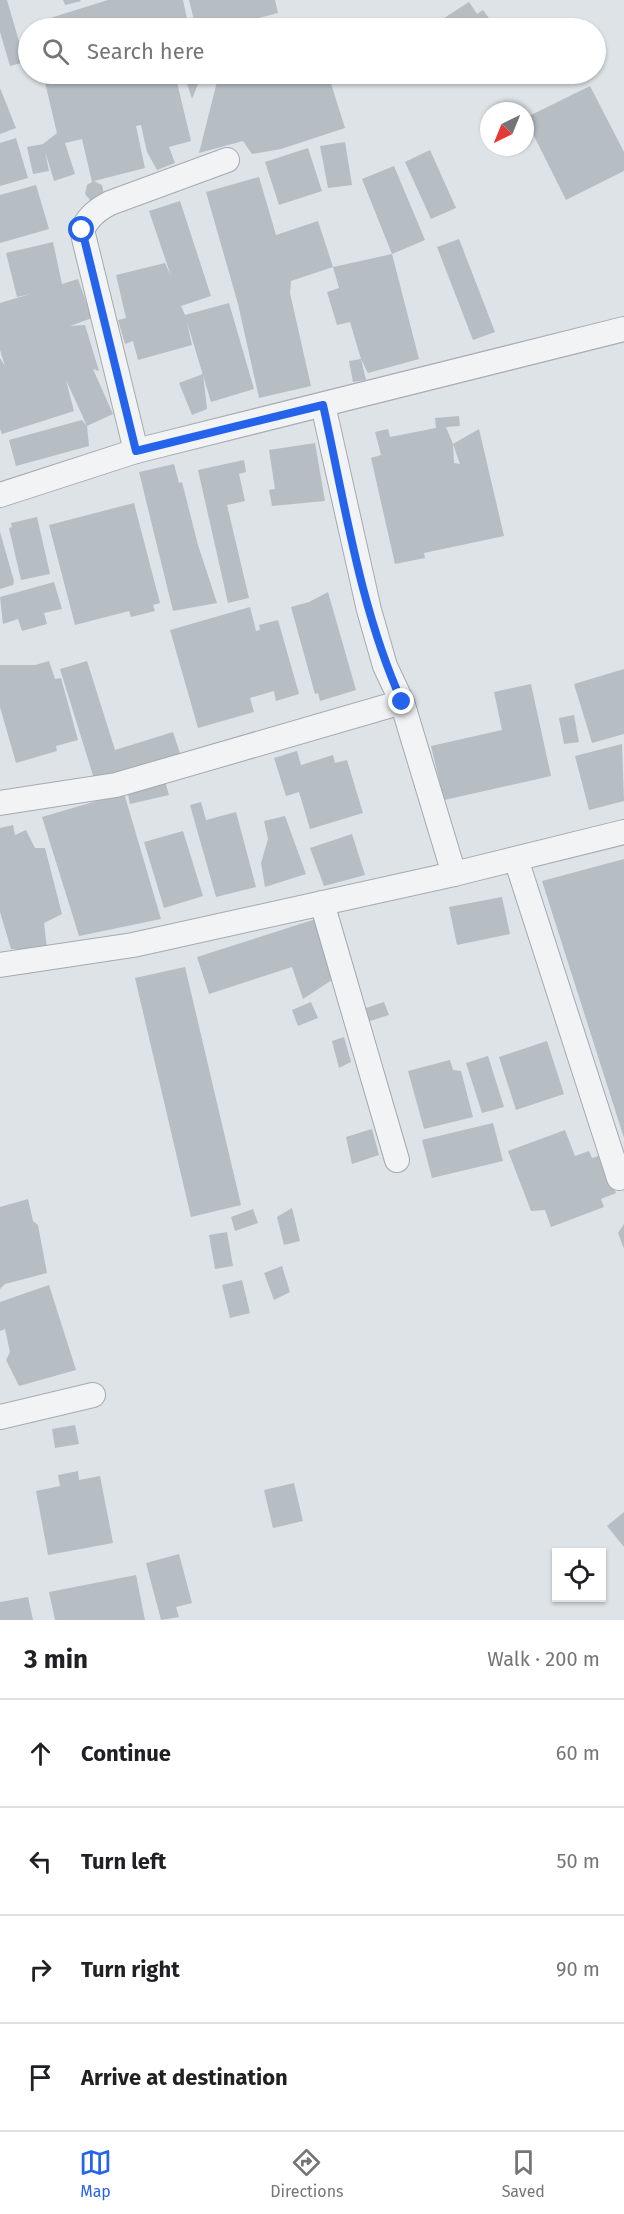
<!DOCTYPE html>
<html lang="en">
<head>
<meta charset="utf-8">
<style>
  :root { --surface:#fff; --page:#f2f2f2; --text:#202124; --muted:#757577; --line:#e0e0e0; --accent:#2563eb }
  body { margin:0; font-family:"Fira Sans",sans-serif; background:var(--page); color:var(--text) }
  .controls { position:absolute; right:18px; bottom:18px; display:grid; overflow:hidden; border-radius:0px; box-shadow:0 2px 4px #0004 }
  .controls button { width:54px; height:54px; display:grid; place-items:center; padding:0; border:0; border-bottom:2px solid var(--line); background:var(--surface); color:var(--text); font:30px sans-serif }
  .compass { position:absolute; left:480px; top:102px; width:54px; height:54px; border-radius:50%; background:var(--surface); box-shadow:0 2px 4px #0004; rotate:223deg }
  .stop { position:absolute; width:18px; height:18px; margin:-14px; border:4px solid #2563eb; border-radius:50%; background:#fff }
  .stop.end { background:#2563eb; border-color:#fff; box-shadow:0 2px 6px #0008 }
  .list { margin:0; padding:0; list-style:none }
  h2 { display:flex; justify-content:space-between; align-items:center; height:78px; margin:0; padding:0 24px; font-size:26px }
  h2 small { font-size:20px; font-weight:400; color:var(--muted) }
  .list li { display:grid; grid-template-columns:39px 1fr auto; gap:18px; align-items:center; box-sizing:border-box; height:108px; padding:0 24px; border-top:2px solid var(--line) }
  .list b { display:block; font-size:22px; white-space:nowrap }
  .list em { font-size:20px; font-style:normal; color:var(--muted) }
  .icon { flex:none; width:33px; height:33px; fill:none; stroke:currentColor; stroke-width:2; stroke-linecap:round; stroke-linejoin:round }
  .map { position:relative; flex:none; width:624px; height:1620px; overflow:hidden }
  .search { position:absolute; background:var(--surface); box-shadow:0 2px 4px #0004; left:18px; right:18px; top:18px; height:66px; display:flex; align-items:center; gap:15px; box-sizing:border-box; padding:0 21px; border-radius:33px; color:var(--muted); font-size:22px }
  .sheet { height:510px; background:var(--surface) }
  nav { display:flex; justify-content:space-around; align-items:center; box-sizing:border-box; height:84px; border-top:2px solid var(--line); background:var(--surface); font-size:16px; color:var(--muted) }
  nav a { display:grid; justify-items:center; gap:3px }
  nav .on { color:var(--accent) }
  .map>svg:first-child { display:block }
  .building { fill:#b6bdc3 }
  .lines { fill:none; stroke-linecap:round; stroke-linejoin:round }
  .minor-casing { stroke:#a4aab0; stroke-width:26 }
  .minor { stroke:#f1f3f5; stroke-width:24 }
  .route { stroke:#2563eb; stroke-width:8 }
</style>
</head>
<body>
<div class="map">
<svg width="624" height="1620" viewBox="0 0 624 1620">
  <rect width="100%" height="100%" fill="#dee3e7"/>
  <!-- building -->
  <g class="building">
    <polygon points="0,0 7,0 25,62 10,66 0,32"/>
    <polygon points="63,0 80,0 81,1 65,5"/>
    <polygon points="108,0 183,0 189,28 32,28 31,24"/>
    <polygon points="189,0 275,0 278,13 220,28 196,28"/>
    <polygon points="469,2 477,14 483,10 496,28 442,28 438,22"/>
    <polygon points="273,21 275,28 251,28"/>
    <polygon points="43,74 175,74 191,141 169,147 175,163 157,170 147,152 141,125 136,126 145,168 94,181 102,185 104,194 91,201 85,194 87,185 92,182 82,139 65,143 75,174 54,181 45,151 49,171 33,174 27,147 43,144 57,133"/>
    <polygon points="184,74 202,74 192,99"/>
    <polygon points="219,74 328,74 345,128 281,149 252,154 243,141 199,153"/>
    <polygon points="590,86 624,152 624,171 566,200 525,118"/>
    <polygon points="0,88 16,128 0,134"/>
    <polygon points="16,138 28,178 0,186 0,143"/>
    <polygon points="345,142 352,185 328,188 320,146"/>
    <polygon points="308,148 322,191 279,205 265,162"/>
    <polygon points="430,150 456,208 431,219 405,162"/>
    <polygon points="394,166 425,240 392,254 419,359 368,373 361,359 366,380 353,382 349,361 361,359 350,322 337,325 327,292 339,288 333,267 291,281 290,293 311,386 259,398 238,304 206,192 259,177 276,235 318,221 333,267 392,254 362,179"/>
    <polygon points="36,185 49,229 0,243 0,195"/>
    <polygon points="180,201 211,296 181,306 185,315 229,303 254,389 211,402 187,322 192,345 138,360 133,341 125,344 118,320 126,318 116,275 165,263 171,276 149,211"/>
    <polygon points="459,239 495,332 473,340 437,247"/>
    <polygon points="53,242 62,284 78,279 92,318 70,326 85,325 99,371 93,369 113,414 87,426 89,446 16,466 9,440 82,420 87,426 66,380 74,411 2,434 0,429 0,358 5,366 0,350 0,303 30,294 17,297 6,253"/>
    <polygon points="203,374 207,409 192,415 179,383"/>
    <polygon points="459,416 460,426 446,427 453,444 454,463 460,464 453,444 479,429 504,536 424,553 425,558 395,564 371,458 381,455 375,432 388,429 390,437 436,428 435,418"/>
    <polygon points="315,443 325,501 272,506 269,490 275,489 269,450"/>
    <polygon points="244,460 246,472 239,474 245,501 227,505 249,598 228,603 198,470"/>
    <polygon points="174,464 179,483 182,482 198,545 217,603 173,611 139,472"/>
    <polygon points="134,503 160,603 153,605 155,611 131,617 129,611 75,625 49,525"/>
    <polygon points="37,517 50,574 21,580 9,528 12,527 11,523"/>
    <polygon points="0,532 14,581 13,585 0,589"/>
    <polygon points="54,582 62,609 44,613 47,624 22,631 18,619 3,624 0,597"/>
    <polygon points="328,592 356,690 320,701 318,693 315,694 291,607 309,602"/>
    <polygon points="250,607 256,631 260,630 259,625 278,620 299,694 276,701 274,691 250,698 254,712 198,728 170,630"/>
    <polygon points="49,661 55,679 61,678 78,740 56,746 57,751 16,763 0,707 0,665 35,665"/>
    <polygon points="87,661 115,750 173,732 182,759 96,785 60,669"/>
    <polygon points="624,669 624,734 592,743 574,684"/>
    <polygon points="531,684 551,776 444,800 431,746 502,730 494,692"/>
    <polygon points="574,715 579,742 564,744 559,718"/>
    <polygon points="622,744 624,801 589,810 575,756"/>
    <polygon points="297,751 301,765 333,755 335,763 347,760 363,813 310,829 299,792 286,796 274,758"/>
    <polygon points="165,781 169,795 130,804 127,790"/>
    <polygon points="124,793 161,919 79,936 42,817"/>
    <polygon points="201,802 206,820 236,812 256,887 216,897 190,805"/>
    <polygon points="285,816 306,874 265,887 261,863 268,839 264,821"/>
    <polygon points="13,825 15,835 26,830 35,848 45,848 62,914 44,923 47,949 11,949 0,912 0,828"/>
    <polygon points="183,831 203,896 164,908 144,842"/>
    <polygon points="352,834 365,875 324,886 310,848"/>
    <polygon points="624,859 624,1138 542,881"/>
    <polygon points="502,897 510,934 457,945 449,907"/>
    <polygon points="316,919 335,978 303,999 292,967 209,994 197,957"/>
    <polygon points="185,967 241,1205 191,1217 135,978"/>
    <polygon points="311,1002 318,1018 298,1026 292,1010"/>
    <polygon points="384,1002 389,1015 367,1022 363,1009"/>
    <polygon points="344,1037 351,1062 339,1068 332,1041"/>
    <polygon points="547,1041 564,1094 516,1110 499,1057"/>
    <polygon points="488,1056 504,1107 482,1113 466,1063"/>
    <polygon points="450,1060 453,1070 461,1071 473,1117 424,1129 408,1071"/>
    <polygon points="493,1123 503,1161 432,1178 422,1140"/>
    <polygon points="372,1129 379,1155 352,1164 346,1137"/>
    <polygon points="565,1130 575,1156 589,1151 592,1158 601,1155 616,1193 601,1199 604,1207 551,1227 545,1210 531,1211 508,1151"/>
    <polygon points="28,1199 33,1221 38,1225 47,1273 5,1284 0,1289 0,1207"/>
    <polygon points="292,1208 300,1241 284,1245 277,1217"/>
    <polygon points="253,1209 258,1223 235,1231 231,1217"/>
    <polygon points="624,1224 624,1249 618,1233"/>
    <polygon points="227,1232 233,1266 215,1269 209,1235"/>
    <polygon points="282,1266 290,1292 274,1300 264,1273"/>
    <polygon points="242,1280 250,1313 230,1318 222,1285"/>
    <polygon points="49,1285 76,1370 19,1386 6,1360 10,1352 5,1329 0,1331 0,1302"/>
    <polygon points="75,1425 79,1444 55,1448 52,1429"/>
    <polygon points="78,1471 79,1480 100,1476 113,1543 48,1555 36,1491 60,1486 58,1475"/>
    <polygon points="294,1483 303,1521 273,1528 264,1490"/>
    <polygon points="624,1512 624,1547 607,1526"/>
    <polygon points="179,1554 192,1603 176,1607 179,1617 161,1620 146,1563"/>
    <polygon points="136,1575 145,1620 55,1620 49,1592"/>
    <polygon points="28,1597 33,1620 0,1620 0,1602"/>
  </g>
  <g class="lines">
    <!-- minor casing -->
    <g class="minor-casing">
      <g id="minor">
        <polyline points="323,405 369,610 385,666 402,702 454,874"/>
        <path d="M 136,451 L 82,230 C 89,216 97,210 110,203 L 227,160"/>
        <polyline points="0,495 136,451 624,329"/>
        <polyline points="0,803 116,785 402,702"/>
        <polyline points="516,859 619,1178"/>
        <polyline points="322,903 397,1160"/>
        <polyline points="0,965 133,945 454,874 624,832"/>
        <polyline points="0,1417 93,1395"/>
      </g>
    </g>
    <!-- minor -->
    <use href="#minor" class="minor"/>
  </g>
  <g class="lines">
    <!-- route -->
    <path class="route" d="M 82,230 L 136,451 L 323,405 C 345,504 360,609 402,702"/>
  </g>
</svg>
<div class="controls">
<button><svg class="icon" aria-label="locate" viewBox="0 0 24 24"><circle cx="12" cy="12" r="6"/><path d="M12 2v4M12 18v4M2 12h4M18 12h4"/></svg></button>
</div>
<svg class="compass" viewBox="-18 -18 36 36"><path d="M0-13l5 13h-10z" fill="#e53935"/><path d="M0 13l5-13h-10z" fill="#757577"/></svg>
<div class="stop" style="left:82px;top:230px"></div>
<div class="stop end" style="left:402px;top:702px"></div>
<div class="search"><svg class="icon" aria-label="search" viewBox="0 0 24 24"><circle cx="10" cy="10" r="6"/><path d="M15 15l6 6"/></svg>Search here</div>
</div>
<section class="sheet">
<h2>3 min<small>Walk · 200 m</small></h2>
<ul class="list">
<li><svg class="icon" aria-label="ahead" viewBox="0 0 24 24"><path d="M12 20V5M6 11l6-6 6 6"/></svg><div><b>Continue</b></div><em>60 m</em></li>
<li><svg class="icon" aria-label="left" viewBox="0 0 24 24"><path d="M17 20v-9H6M10 6l-5 5 5 5"/></svg><div><b>Turn left</b></div><em>50 m</em></li>
<li><svg class="icon" aria-label="right" viewBox="0 0 24 24"><path d="M7 20v-9h11M14 6l5 5-5 5"/></svg><div><b>Turn right</b></div><em>90 m</em></li>
<li><svg class="icon" aria-label="arrive" viewBox="0 0 24 24"><path d="M6 21V4h12l-3 4 3 4H6"/></svg><div><b>Arrive at destination</b></div></li>
</ul>
</section>
<nav>
<a class="on"><svg class="icon" aria-label="map" viewBox="0 0 24 24"><path d="M3 6l6-2 6 2 6-2v14l-6 2-6-2-6 2zM9 4v14M15 6v14"/></svg>Map</a>
<a><svg class="icon" aria-label="directions" viewBox="0 0 24 24"><path d="M12 3l9 9-9 9-9-9zM9 14v-3h6M13 9l2 2-2 2"/></svg>Directions</a>
<a><svg class="icon" aria-label="saved" viewBox="0 0 24 24"><path d="M7 4h10v16l-5-4-5 4z"/></svg>Saved</a>
</nav>
</body>
</html>
